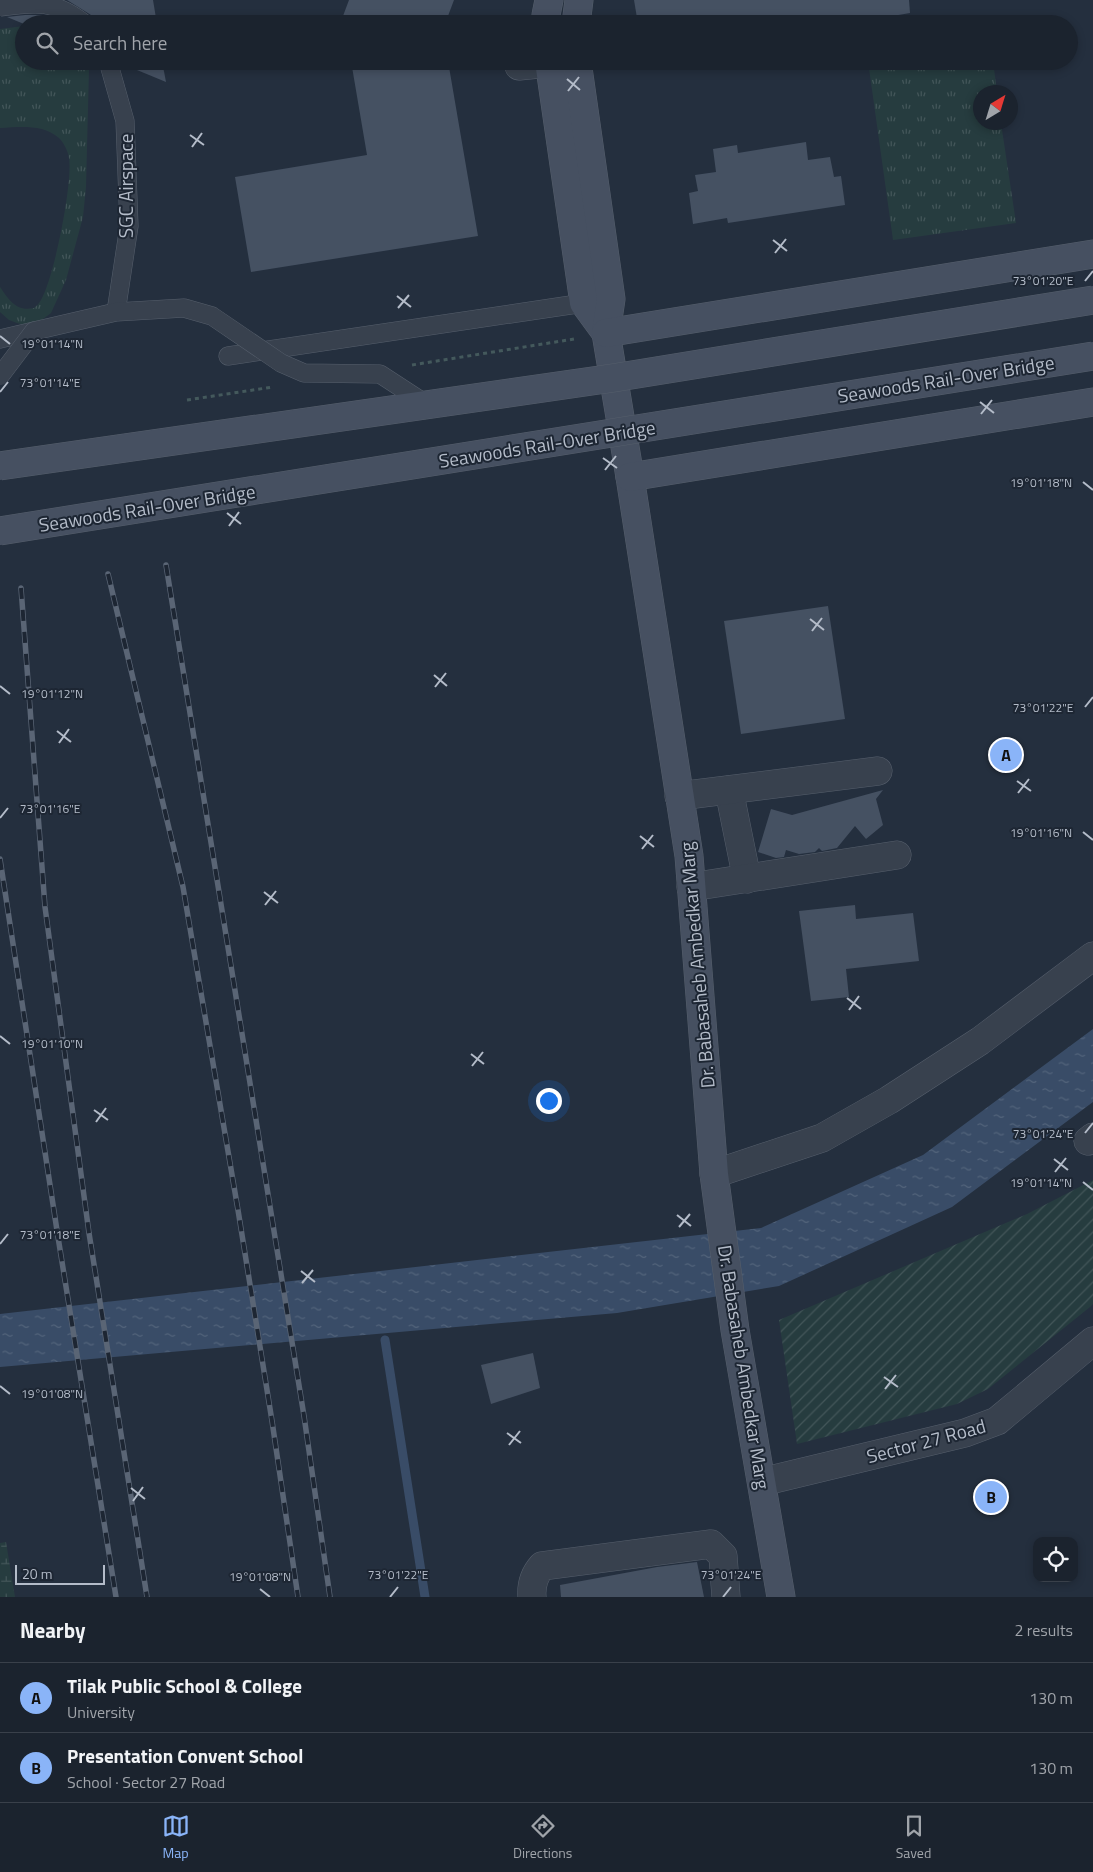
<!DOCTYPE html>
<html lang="en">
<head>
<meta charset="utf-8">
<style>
  :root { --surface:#1b232e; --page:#282f3a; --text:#f1f3f6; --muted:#a0a4aa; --line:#39404a; --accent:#8ab4f8 }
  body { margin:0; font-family:"Titillium Web",sans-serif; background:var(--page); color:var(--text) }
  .controls { position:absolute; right:15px; bottom:15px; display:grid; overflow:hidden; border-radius:10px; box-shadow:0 2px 8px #0003 }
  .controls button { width:45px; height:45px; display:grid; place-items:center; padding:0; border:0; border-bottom:1px solid var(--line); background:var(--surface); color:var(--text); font:25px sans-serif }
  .compass { position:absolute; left:973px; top:85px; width:45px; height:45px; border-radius:50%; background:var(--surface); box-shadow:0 2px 8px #0003; rotate:38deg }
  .scale { position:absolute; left:15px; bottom:12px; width:90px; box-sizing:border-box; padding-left:5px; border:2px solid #b4bcc9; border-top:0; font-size:14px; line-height:18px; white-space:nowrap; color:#b4bcc9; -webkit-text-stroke:4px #1d2633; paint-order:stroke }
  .you { position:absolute; left:548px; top:1100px; width:18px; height:18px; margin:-12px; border:4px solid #fff; border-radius:50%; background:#1a73e8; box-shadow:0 0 0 8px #1a73e833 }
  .badge { display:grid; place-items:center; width:32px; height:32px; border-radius:50%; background:var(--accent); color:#111; font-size:16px; font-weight:700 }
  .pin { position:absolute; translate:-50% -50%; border:2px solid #fff; box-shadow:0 1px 5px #0006 }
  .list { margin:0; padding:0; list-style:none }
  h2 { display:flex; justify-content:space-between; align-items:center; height:65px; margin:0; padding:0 20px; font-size:21px }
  h2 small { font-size:16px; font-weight:400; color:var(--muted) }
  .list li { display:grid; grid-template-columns:32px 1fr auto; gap:15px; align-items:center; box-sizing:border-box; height:70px; padding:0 20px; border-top:1px solid var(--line) }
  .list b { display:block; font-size:19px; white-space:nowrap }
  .list p { margin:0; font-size:16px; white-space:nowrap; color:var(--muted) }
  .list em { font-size:16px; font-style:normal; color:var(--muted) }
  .icon { flex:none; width:28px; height:28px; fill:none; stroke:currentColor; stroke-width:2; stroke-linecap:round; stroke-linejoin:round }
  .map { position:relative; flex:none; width:1093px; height:1597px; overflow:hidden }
  .search { position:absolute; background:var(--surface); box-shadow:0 2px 8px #0003; left:15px; right:15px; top:15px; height:55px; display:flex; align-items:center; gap:12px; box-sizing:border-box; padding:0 18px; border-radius:28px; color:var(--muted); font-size:19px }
  .sheet { height:205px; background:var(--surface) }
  nav { display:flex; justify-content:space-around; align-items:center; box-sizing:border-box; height:70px; border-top:1px solid var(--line); background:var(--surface); font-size:14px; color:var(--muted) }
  nav a { display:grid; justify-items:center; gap:2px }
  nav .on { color:var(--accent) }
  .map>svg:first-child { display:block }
  .grass { fill:url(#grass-tufts) }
  .wetland { fill:url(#wetland-marsh) }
  .garden { fill:url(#garden-furrows) }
  .water { fill:url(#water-ripples) }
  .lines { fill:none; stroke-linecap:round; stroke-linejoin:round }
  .stream { stroke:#394c67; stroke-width:9 }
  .building { fill:#455162 }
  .lane-casing { stroke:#565f6c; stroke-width:19 }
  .street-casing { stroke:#565f6c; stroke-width:29 }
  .secondary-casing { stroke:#565f6c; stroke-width:29 }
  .path { stroke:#44595c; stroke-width:3; stroke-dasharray:4 4; stroke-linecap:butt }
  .lane { stroke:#38414e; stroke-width:18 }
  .street { stroke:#38414e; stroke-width:28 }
  .secondary { stroke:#465061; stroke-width:28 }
  .rail-casing { stroke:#5a6575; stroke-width:5.5 }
  .rail { stroke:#1d2633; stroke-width:4; stroke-dasharray:11; stroke-linecap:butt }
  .lane-bridge-casing { stroke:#565f6c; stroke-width:19; stroke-linecap:butt }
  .secondary-bridge-casing { stroke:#565f6c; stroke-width:29; stroke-linecap:butt }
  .lane-bridge { stroke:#38414e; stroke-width:18 }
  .secondary-bridge { stroke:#465061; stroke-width:28 }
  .ticks { fill:none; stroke:#b4bcc9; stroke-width:2 }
  .labels { text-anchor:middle; stroke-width:4; stroke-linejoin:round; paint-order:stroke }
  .street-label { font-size:19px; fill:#b4bcc9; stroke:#1d2633 }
  .ticks-label { font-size:12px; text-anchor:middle; fill:#b4bcc9; stroke:#1d2633; stroke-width:4; stroke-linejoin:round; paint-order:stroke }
</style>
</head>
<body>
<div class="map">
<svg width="1093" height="1597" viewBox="0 0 1093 1597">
  <defs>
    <pattern id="grass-tufts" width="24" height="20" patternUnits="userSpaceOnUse" patternTransform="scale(1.25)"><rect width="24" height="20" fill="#263c3f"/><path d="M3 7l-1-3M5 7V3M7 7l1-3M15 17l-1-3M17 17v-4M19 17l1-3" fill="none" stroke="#435659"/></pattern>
    <pattern id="wetland-marsh" width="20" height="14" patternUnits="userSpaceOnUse" patternTransform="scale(1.25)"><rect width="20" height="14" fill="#263c3f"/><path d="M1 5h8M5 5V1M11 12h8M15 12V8" fill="none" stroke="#435659"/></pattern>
    <pattern id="garden-furrows" width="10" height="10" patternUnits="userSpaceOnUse" patternTransform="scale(1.25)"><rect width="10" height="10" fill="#263c3f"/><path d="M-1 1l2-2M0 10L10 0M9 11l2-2" fill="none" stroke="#435659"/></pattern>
    <pattern id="water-ripples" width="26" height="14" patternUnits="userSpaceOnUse" patternTransform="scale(1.25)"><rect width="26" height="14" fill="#394c67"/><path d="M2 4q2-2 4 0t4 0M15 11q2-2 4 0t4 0" fill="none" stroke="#53647b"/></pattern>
  </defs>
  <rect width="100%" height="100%" fill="#242f3e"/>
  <!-- grass -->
  <g class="grass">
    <path d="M 24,26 L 24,61 L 85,61 L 89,69 L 86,187 L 83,217 L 66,280 L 51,313 L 39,322 L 24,325 L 17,323 L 9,320 L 0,312 L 0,287 C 9,300 16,312 34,308 C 37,306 39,303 41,300 C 54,278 73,183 69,158 C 68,151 64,143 59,138 C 43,124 20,127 0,128 L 0,29 Z"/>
    <polygon points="868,61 993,61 997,92 980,92 980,122 1001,123 1016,223 893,240"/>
  </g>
  <!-- wetland -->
  <polygon class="wetland" points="6,1542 15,1597 0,1597 0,1543"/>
  <!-- garden -->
  <polygon class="garden" points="1093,1180 1093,1304 1090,1307 988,1389 957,1404 797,1444 779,1320 1027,1214"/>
  <!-- water -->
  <polygon class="water" points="1093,1029 1093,1102 952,1207 779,1286 617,1313 0,1367 0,1314 761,1228 923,1155"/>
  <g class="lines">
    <!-- stream -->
    <polyline class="stream" points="385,1340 425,1597"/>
  </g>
  <!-- building -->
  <g class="building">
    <polygon points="67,0 153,0 157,24 95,24 91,15"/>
    <polygon points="349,0 454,0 445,24 345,24 343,16"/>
    <polygon points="634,0 909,0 910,13 847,24 638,24"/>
    <polygon points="25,15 44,15 66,24 24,24 7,17"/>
    <polygon points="119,61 162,61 166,82 120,63"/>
    <polygon points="351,61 448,61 478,236 251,272 235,177 367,155"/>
    <polygon points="806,142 808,160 830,157 834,177 841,176 845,205 728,223 727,218 693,224 689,193 698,191 695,175 716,172 713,149 737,145 738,153"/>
    <polygon points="828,606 845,719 741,734 724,621"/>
    <polygon points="883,790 876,799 883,825 866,839 855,826 837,848 822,851 819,848 815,852 799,854 786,850 784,857 776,858 758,852 771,809 792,815"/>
    <polygon points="855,905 856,919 913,913 919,961 846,969 849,997 811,1001 799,911"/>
    <polygon points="533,1353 540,1388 491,1404 481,1365"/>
    <polygon points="697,1562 704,1597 561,1597 560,1585 657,1567"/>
  </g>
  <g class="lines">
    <!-- lane casing -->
    <g class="lane-casing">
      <g id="lane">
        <polyline points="0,339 34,331"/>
        <polyline points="228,356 584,303"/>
      </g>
    </g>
    <!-- street casing -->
    <g class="street-casing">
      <g id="street">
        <polyline points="519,66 549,63"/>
        <polyline points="729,790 747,879"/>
        <polyline points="679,796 878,771"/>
        <polyline points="691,887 897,855"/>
        <polyline points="1088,1141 1093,1137"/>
        <polyline points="714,1174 822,1138 889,1100 980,1041 1093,956"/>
        <polyline points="762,1482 965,1433 997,1421 1093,1341"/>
        <path d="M 532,1597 C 531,1585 534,1575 542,1566 L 711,1544 L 723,1556 L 726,1597"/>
      </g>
    </g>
    <!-- secondary casing -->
    <g class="secondary-casing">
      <g id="secondary">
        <polyline points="547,24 546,15 549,0"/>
        <polyline points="576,24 579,0"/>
        <polyline points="549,61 584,303 606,333"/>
        <polyline points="577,61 611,299 606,333 630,477 689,856 714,1174 735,1330 781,1597"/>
        <polyline points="606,333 1093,254"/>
        <polyline points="630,477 1093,402"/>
      </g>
    </g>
    <!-- path -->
    <g class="path">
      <polyline points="412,365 574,339"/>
      <polyline points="187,400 273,387"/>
    </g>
    <!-- lane -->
    <use href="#lane" class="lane"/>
    <!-- street -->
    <use href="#street" class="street"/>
    <!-- secondary -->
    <use href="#secondary" class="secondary"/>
    <!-- rail casing -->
    <g class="rail-casing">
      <g id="rail">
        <polyline points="166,565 304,1416 330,1597"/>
        <polyline points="108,574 183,887 238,1210 272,1421 298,1597"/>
        <polyline points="21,588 45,907 89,1233 147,1597"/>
        <polyline points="0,859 58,1237 116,1597"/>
      </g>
    </g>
    <!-- rail -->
    <use href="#rail" class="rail"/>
    <!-- lane-bridge casing -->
    <g class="lane-bridge-casing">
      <g id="lane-bridge">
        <path d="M 0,7 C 37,2 55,0 85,24"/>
        <polyline points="108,61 125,121 129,226 116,312"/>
        <polyline points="0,376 34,331 116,312 184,308 212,316 281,363 304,373 380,374 426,404"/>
      </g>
    </g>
    <!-- secondary-bridge casing -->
    <g class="secondary-bridge-casing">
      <g id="secondary-bridge">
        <polyline points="0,466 613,378 1093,300"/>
        <polyline points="0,531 1093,356"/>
      </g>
    </g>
    <!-- lane-bridge -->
    <use href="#lane-bridge" class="lane-bridge"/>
    <!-- secondary-bridge -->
    <use href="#secondary-bridge" class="secondary-bridge"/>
  </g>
  <!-- ticks -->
  <path class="ticks" d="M 567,79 L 580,90M 568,91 L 579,77M 190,135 L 204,145M 192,147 L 202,133M 773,240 L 787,251M 775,253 L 786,239M 1085,281 L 1093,271M 397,296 L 411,307M 398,308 L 409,295M 0,336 L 10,344M 0,392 L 8,382M 980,402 L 994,413M 981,414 L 992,400M 603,458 L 617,468M 605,470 L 616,456M 1083,482 L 1093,490M 227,513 L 241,524M 229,526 L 239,512M 810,619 L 824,630M 812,631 L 822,618M 434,675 L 447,686M 0,686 L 10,694M 435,687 L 446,673M 1085,707 L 1093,697M 57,731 L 71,742M 59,743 L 69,729M 1017,781 L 1031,791M 1018,793 L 1029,779M 0,818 L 8,808M 1083,832 L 1093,840M 640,836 L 654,847M 642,849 L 653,835M 264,892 L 278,903M 265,905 L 276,891M 847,998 L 861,1009M 849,1010 L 859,996M 0,1036 L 10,1044M 471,1054 L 484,1064M 472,1066 L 483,1052M 94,1110 L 108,1120M 96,1122 L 106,1108M 1085,1133 L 1093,1123M 1054,1159 L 1068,1170M 1055,1172 L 1066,1158M 1083,1182 L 1093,1190M 677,1215 L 691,1226M 679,1227 L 690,1214M 0,1244 L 8,1234M 301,1271 L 315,1282M 302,1283 L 313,1270M 884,1377 L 898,1387M 0,1386 L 10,1394M 885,1389 L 896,1375M 507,1433 L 521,1443M 509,1445 L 520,1431M 131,1488 L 145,1499M 133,1501 L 143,1487M 260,1589 L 270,1597M 390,1597 L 398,1587M 723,1597 L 731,1587"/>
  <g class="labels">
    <!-- street labels -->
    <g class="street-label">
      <text transform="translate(126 186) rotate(-90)" y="7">SGC Airspace</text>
      <text transform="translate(946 379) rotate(-9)" y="7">Seawoods Rail-Over Bridge</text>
      <text transform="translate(547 444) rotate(-9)" y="7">Seawoods Rail-Over Bridge</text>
      <text transform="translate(147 508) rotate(-9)" y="7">Seawoods Rail-Over Bridge</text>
      <text transform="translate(697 965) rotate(-95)" y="7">Dr. Babasaheb Ambedkar Marg</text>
      <text transform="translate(744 1367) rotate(81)" y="7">Dr. Babasaheb Ambedkar Marg</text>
      <text transform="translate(926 1441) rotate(-15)" y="7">Sector 27 Road</text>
    </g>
  </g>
  <g class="ticks-label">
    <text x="1043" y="285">73°01'20"E</text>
    <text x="52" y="348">19°01'14"N</text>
    <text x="50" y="387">73°01'14"E</text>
    <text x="1041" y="487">19°01'18"N</text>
    <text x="52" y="698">19°01'12"N</text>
    <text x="1043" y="712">73°01'22"E</text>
    <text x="50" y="813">73°01'16"E</text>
    <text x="1041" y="837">19°01'16"N</text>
    <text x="52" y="1048">19°01'10"N</text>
    <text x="1043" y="1138">73°01'24"E</text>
    <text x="1041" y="1187">19°01'14"N</text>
    <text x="50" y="1239">73°01'18"E</text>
    <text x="52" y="1398">19°01'08"N</text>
    <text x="398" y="1579">73°01'22"E</text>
    <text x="731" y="1579">73°01'24"E</text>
    <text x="260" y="1581">19°01'08"N</text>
  </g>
</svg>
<div class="controls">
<button><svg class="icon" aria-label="locate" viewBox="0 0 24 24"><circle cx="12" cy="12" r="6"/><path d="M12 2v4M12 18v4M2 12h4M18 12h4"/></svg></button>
</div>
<svg class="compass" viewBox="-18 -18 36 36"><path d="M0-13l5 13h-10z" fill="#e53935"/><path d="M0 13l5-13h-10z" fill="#a0a4aa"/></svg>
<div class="scale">20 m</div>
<div class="you"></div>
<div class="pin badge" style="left:1006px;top:755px">A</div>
<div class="pin badge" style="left:991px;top:1497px">B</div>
<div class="search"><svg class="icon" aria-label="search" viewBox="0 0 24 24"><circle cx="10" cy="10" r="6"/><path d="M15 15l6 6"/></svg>Search here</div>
</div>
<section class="sheet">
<h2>Nearby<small>2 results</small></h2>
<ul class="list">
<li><span class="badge">A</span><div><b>Tilak Public School &amp; College</b><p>University</p></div><em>130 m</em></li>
<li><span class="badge">B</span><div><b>Presentation Convent School</b><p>School · Sector 27 Road</p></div><em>130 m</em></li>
</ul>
</section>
<nav>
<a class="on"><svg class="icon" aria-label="map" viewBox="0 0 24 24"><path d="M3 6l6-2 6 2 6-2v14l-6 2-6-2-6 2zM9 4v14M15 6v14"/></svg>Map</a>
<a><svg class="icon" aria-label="directions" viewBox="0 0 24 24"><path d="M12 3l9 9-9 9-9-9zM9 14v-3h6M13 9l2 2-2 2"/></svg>Directions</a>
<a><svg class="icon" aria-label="saved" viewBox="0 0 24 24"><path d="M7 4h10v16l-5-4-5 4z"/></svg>Saved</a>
</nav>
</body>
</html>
